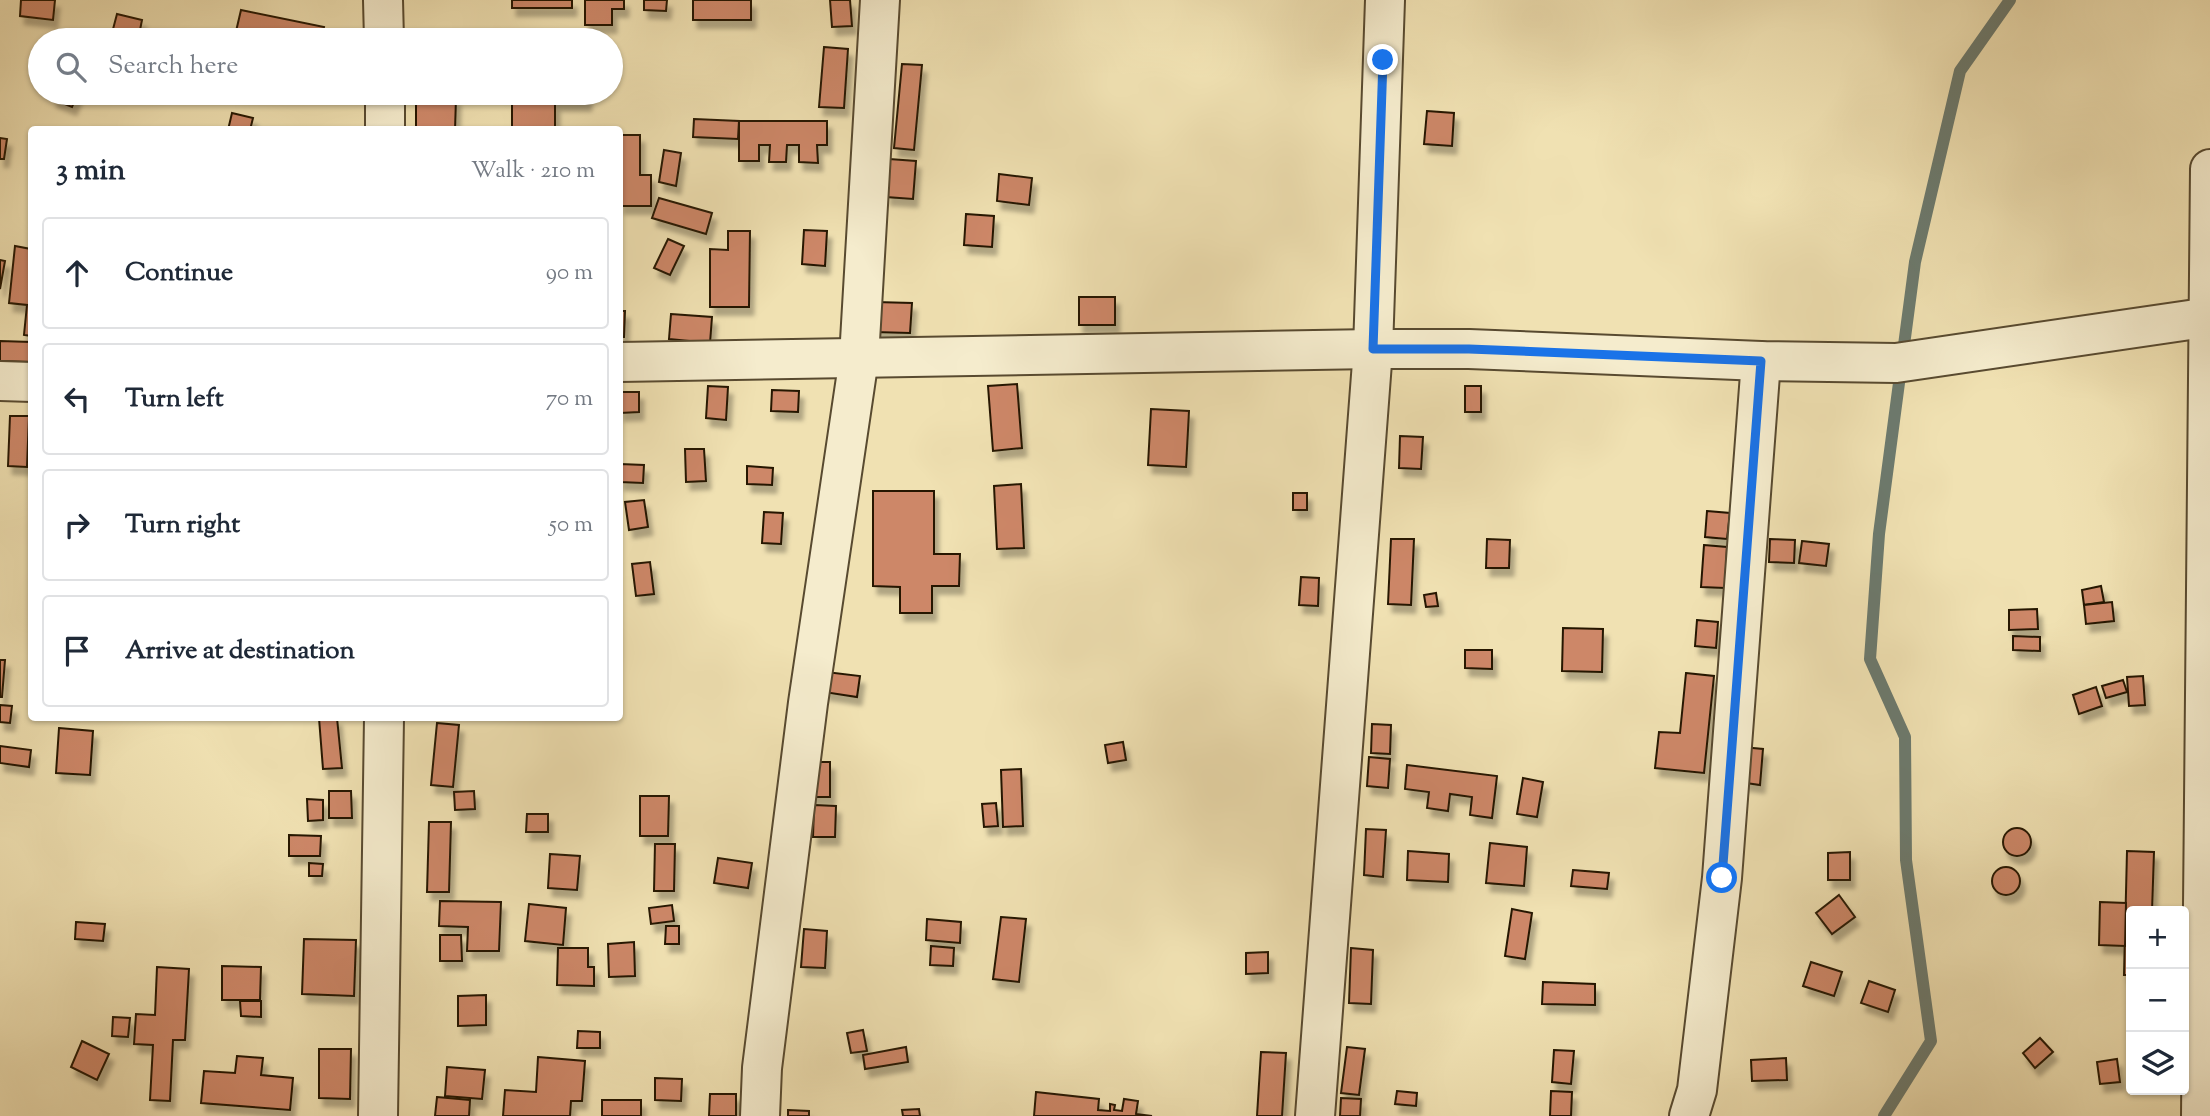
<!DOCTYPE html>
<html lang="en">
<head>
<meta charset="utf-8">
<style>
  :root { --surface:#fff; --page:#f2f2f3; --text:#1f2937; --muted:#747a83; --line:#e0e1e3 }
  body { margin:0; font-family:"Sorts Mill Goudy",serif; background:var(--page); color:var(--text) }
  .controls { position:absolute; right:21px; bottom:21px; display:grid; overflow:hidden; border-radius:7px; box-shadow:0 2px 5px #0004 }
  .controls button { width:63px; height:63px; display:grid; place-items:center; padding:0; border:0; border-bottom:2px solid var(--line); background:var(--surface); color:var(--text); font:35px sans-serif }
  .stop { position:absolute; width:21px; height:21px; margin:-16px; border:5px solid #1a73e8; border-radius:50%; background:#fff }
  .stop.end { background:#1a73e8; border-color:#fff; box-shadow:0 2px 7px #0008 }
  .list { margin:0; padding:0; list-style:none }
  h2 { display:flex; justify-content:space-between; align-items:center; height:91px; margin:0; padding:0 28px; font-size:30px }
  h2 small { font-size:23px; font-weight:400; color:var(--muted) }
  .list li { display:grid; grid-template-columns:46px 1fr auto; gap:21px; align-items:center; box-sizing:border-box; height:112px; margin:0 14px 14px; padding:0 14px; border:2px solid var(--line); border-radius:7px }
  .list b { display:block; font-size:26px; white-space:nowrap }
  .list em { font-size:23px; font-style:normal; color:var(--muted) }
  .icon { flex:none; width:38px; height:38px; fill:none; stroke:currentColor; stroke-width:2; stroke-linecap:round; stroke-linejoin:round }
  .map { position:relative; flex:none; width:2210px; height:1116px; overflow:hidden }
  .search { position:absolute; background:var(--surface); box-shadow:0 2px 5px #0004; left:28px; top:28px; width:595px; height:77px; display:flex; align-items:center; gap:18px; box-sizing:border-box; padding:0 24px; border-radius:38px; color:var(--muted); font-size:26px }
  .panel { position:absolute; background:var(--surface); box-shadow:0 2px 5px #0004; left:28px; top:126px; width:595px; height:595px; border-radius:7px }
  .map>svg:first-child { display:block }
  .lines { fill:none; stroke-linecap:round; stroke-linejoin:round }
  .stream { stroke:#6c7a6e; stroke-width:12 }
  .building { fill:#cd8768; stroke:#251704; stroke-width:2; filter:url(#shadow) }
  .minor-casing { stroke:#584a30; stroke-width:42 }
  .tertiary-casing { stroke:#584a30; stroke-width:42 }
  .minor { stroke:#f5eccd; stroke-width:38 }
  .tertiary { stroke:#f5eccd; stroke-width:38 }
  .route { stroke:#1a73e8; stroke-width:9 }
</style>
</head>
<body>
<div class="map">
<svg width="2210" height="1116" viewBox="0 0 2210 1116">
  <defs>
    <filter id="shadow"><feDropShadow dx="4.5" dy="8" stdDeviation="2" flood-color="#0004"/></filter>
  </defs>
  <rect width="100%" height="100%" fill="#f0e1b2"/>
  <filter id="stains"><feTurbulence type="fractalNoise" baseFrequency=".00286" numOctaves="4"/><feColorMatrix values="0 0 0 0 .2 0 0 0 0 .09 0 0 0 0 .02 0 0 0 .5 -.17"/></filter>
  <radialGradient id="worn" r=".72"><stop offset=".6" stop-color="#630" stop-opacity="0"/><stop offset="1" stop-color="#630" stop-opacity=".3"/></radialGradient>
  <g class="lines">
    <!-- stream -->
    <polyline class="stream" points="1884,1116 1931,1041 1906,860 1905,737 1870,659 1879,534 1915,262 1960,71 2010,0"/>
  </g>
  <!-- building -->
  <g class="building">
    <polygon points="21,0 55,0 53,20 20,16"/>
    <rect x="512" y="0" width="60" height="8"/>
    <polygon points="585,0 624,0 624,9 612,9 612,25 585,25"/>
    <polygon points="644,0 667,0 666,11 644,10"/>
    <rect x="693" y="0" width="58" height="20"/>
    <polygon points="830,0 850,0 852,26 832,27"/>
    <polygon points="241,10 324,27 321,40 234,40"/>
    <polygon points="117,14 142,20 138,40 112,33"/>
    <polygon points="824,47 848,49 844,108 819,107"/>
    <polygon points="902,64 922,65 914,150 894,148"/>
    <polygon points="54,93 78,93 72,107 52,99"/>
    <rect x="528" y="93" width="59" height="10"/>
    <polygon points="416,98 456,98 455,130 416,130"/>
    <polygon points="512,103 555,104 555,130 512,130"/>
    <polygon points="1427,111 1454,113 1452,146 1424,144"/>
    <polygon points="232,113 253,118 250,130 228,130"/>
    <polygon points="694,119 739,121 738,139 693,137"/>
    <polygon points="739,121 827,121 827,145 817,145 818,163 799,162 799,145 787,145 786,162 769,162 770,145 759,145 759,161 739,161"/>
    <polygon points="620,135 640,135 640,175 651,175 651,206 620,206"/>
    <polygon points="0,138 7,139 4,159 0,159"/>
    <polygon points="664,150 681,153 676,186 659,182"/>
    <polygon points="889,159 916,161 913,199 886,197"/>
    <polygon points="999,174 1032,178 1029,205 997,201"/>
    <polygon points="659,198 712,213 706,234 652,218"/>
    <polygon points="966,214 994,216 992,247 964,245"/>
    <polygon points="804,230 827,231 825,266 802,264"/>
    <polygon points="728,231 750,231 749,307 710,307 710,249 728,250"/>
    <polygon points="668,239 684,246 670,275 654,268"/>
    <polygon points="32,243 32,336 24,335 27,305 9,303 15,246 31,249"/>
    <polygon points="0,260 5,261 0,289"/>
    <rect x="1079" y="297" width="36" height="28"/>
    <polygon points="875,302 912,303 910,333 874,332"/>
    <polygon points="620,311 625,311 624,337 620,337"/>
    <polygon points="671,314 712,317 710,343 669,339"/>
    <polygon points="0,341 31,342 31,362 0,361"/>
    <polygon points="1017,384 1022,448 993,451 988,386"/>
    <polygon points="708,386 728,387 726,420 706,418"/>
    <rect x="1465" y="386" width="16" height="26"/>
    <polygon points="772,390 799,391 798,412 771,411"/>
    <polygon points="620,392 639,392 639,412 620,413"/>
    <polygon points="1151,409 1189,411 1186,467 1148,465"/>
    <polygon points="10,416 29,416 27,467 8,466"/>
    <polygon points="1400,436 1423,437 1421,469 1399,468"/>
    <polygon points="685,449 704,449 706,481 686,482"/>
    <polygon points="620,464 644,465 643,483 620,482"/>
    <polygon points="747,466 773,468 772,485 747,484"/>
    <polygon points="1021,484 1024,548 997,549 994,486"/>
    <polygon points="873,491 934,491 934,554 960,554 959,586 932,586 932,613 900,613 900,587 873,586"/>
    <rect x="1293" y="493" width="14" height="17"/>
    <polygon points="644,500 648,527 629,530 625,502"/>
    <polygon points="1707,511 1730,513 1727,539 1705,537"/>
    <polygon points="764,512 783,513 781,544 762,543"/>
    <polygon points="1391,539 1414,539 1411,605 1388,604"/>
    <polygon points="1487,539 1510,540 1509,568 1486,568"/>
    <polygon points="1770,539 1795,540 1794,563 1769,562"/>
    <polygon points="1802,541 1829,544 1826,566 1799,563"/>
    <polygon points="1704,545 1727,547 1725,588 1701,587"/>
    <polygon points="650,562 654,594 636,596 632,564"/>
    <polygon points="1301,577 1319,578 1318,606 1299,605"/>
    <polygon points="2101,586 2104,602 2084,605 2082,590"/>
    <polygon points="1436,593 1438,606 1426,607 1424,595"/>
    <polygon points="2112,602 2114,621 2086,624 2084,605"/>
    <polygon points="2037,609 2038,629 2009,630 2009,610"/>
    <polygon points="1697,620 1718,622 1716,648 1695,646"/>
    <polygon points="1563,628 1603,629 1602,672 1562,671"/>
    <polygon points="2013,636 2040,637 2040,651 2013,650"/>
    <polygon points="1465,650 1492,650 1492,669 1465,668"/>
    <polygon points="0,660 5,660 2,697 0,697"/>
    <polygon points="826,672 860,676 857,697 824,692"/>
    <polygon points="1686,673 1714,676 1704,773 1655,768 1659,732 1680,733"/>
    <polygon points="2143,676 2145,705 2129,706 2127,677"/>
    <polygon points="2123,680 2127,692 2106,698 2102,686"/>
    <polygon points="2096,687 2102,706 2079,714 2073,695"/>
    <polygon points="0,705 12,706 10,723 0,722"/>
    <polygon points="319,718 337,718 342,768 323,769"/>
    <polygon points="437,723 459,725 453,787 431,785"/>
    <polygon points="1372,724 1391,725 1390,754 1371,753"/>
    <polygon points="59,728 93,731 90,775 56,773"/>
    <polygon points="1123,742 1126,760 1108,763 1105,745"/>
    <polygon points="0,746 31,750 29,767 0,763"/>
    <polygon points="1742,747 1763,749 1760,785 1739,782"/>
    <polygon points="1369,757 1390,759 1388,788 1367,786"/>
    <rect x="809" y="762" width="21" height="35"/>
    <polygon points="1407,765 1497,776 1492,818 1470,815 1472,797 1450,794 1448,811 1427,808 1429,792 1405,789"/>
    <polygon points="1021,769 1023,826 1003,827 1001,770"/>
    <polygon points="1523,778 1543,782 1537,817 1517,814"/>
    <polygon points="329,791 351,791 352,818 329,818"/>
    <polygon points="474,791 475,809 455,810 454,792"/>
    <polygon points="640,796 669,796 668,836 640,836"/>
    <polygon points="307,799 323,800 323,820 308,821"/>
    <polygon points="996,803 998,826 984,827 982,804"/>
    <polygon points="814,805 836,806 835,837 813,837"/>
    <polygon points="527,814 548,814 548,832 526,832"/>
    <polygon points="429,822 451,822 449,892 427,892"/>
    <circle cx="2017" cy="842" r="14"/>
    <polygon points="1366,829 1386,830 1383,877 1364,875"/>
    <polygon points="289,835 321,836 320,856 289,856"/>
    <polygon points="1490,843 1527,847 1524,886 1486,883"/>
    <polygon points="655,844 675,844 674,891 654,891"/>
    <polygon points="1408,851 1449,854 1448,882 1407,880"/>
    <polygon points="2127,851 2154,852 2152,911 2131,911 2131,975 2124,975"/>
    <polygon points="1850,852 1850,880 1828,880 1828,853"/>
    <polygon points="550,854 580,856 577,890 548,888"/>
    <polygon points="718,858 752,863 748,888 714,883"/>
    <polygon points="309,863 323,864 322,876 309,876"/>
    <circle cx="2006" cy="881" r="14"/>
    <polygon points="1573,870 1609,873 1607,889 1571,886"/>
    <polygon points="1839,895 1855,917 1832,934 1816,913"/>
    <polygon points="440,901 501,902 499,951 467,951 468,927 439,926"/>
    <polygon points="2100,902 2126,903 2125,946 2099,945"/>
    <polygon points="529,904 566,908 563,945 525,941"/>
    <polygon points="672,905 674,921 651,924 649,908"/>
    <polygon points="1512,909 1532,913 1525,959 1505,956"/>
    <polygon points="1001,917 1026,919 1019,982 993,979"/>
    <polygon points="927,919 961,922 960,943 926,940"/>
    <polygon points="76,922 105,924 103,941 75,939"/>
    <polygon points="666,926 679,926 679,944 665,944"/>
    <polygon points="804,929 827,931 825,968 801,967"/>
    <polygon points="440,935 461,935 462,961 440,961"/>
    <polygon points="304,939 356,940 354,996 302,994"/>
    <polygon points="634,942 635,976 609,977 608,944"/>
    <polygon points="931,946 954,948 953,966 930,965"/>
    <polygon points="558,948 588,948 588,967 594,967 594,986 557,985"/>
    <polygon points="1351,948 1373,950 1371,1004 1349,1003"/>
    <polygon points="1268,952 1268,973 1246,974 1246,953"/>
    <polygon points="1811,962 1842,972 1834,996 1803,986"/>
    <polygon points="222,966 261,967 260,1000 222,1000"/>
    <polygon points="157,967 189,969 185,1040 173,1040 170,1101 150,1100 153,1045 134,1044 136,1014 155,1015"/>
    <polygon points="1869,981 1895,990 1888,1012 1861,1003"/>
    <polygon points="1543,982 1595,984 1595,1005 1542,1004"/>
    <polygon points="486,995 486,1025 458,1026 458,996"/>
    <polygon points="240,1001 261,1001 261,1017 241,1016"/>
    <polygon points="113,1017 130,1018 128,1037 112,1036"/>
    <polygon points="863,1030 867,1051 851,1053 847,1033"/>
    <polygon points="578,1031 600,1032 600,1048 577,1048"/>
    <polygon points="2040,1038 2053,1052 2035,1068 2023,1053"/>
    <polygon points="82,1041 109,1054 97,1080 71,1067"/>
    <polygon points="906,1047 908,1062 865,1069 863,1055"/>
    <polygon points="1347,1047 1365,1049 1359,1095 1341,1093"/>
    <polygon points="319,1049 351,1049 350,1099 319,1098"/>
    <polygon points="1554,1050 1574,1051 1571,1084 1552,1082"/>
    <polygon points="1261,1052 1286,1053 1282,1116 1257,1116"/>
    <polygon points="237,1056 263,1058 261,1075 293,1078 290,1110 201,1103 204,1071 235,1073"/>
    <polygon points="538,1057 585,1061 582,1101 571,1101 570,1116 503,1116 505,1090 536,1092"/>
    <polygon points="1786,1058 1787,1080 1752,1081 1751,1060"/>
    <polygon points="2117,1059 2120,1082 2100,1084 2097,1062"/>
    <polygon points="447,1067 485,1070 482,1099 445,1096"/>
    <polygon points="655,1078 682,1079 681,1101 655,1100"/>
    <polygon points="1397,1091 1417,1093 1416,1106 1395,1104"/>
    <polygon points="1551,1091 1572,1092 1571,1116 1550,1116"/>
    <polygon points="1036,1092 1099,1099 1098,1110 1110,1111 1110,1104 1115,1105 1114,1110 1122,1111 1124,1099 1138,1101 1136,1114 1152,1116 1034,1116"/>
    <polygon points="710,1094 736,1094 736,1116 709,1116"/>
    <polygon points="437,1097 470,1100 469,1116 435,1116"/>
    <polygon points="1341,1098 1361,1099 1360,1116 1340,1116"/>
    <rect x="602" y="1100" width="39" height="16"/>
    <polygon points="919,1109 920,1116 903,1116 902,1110"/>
    <polygon points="788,1110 809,1111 809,1116 788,1116"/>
  </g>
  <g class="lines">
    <!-- minor casing -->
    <g class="minor-casing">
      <g id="minor">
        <polyline points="383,0 384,40"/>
        <polyline points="385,93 385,130"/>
        <polyline points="620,362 1373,349 1469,349 1761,361 1896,363 2210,317"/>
        <polyline points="0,381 32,382"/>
        <polyline points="378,1116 384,718"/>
        <polyline points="760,1116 762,1068 808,703 859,358 880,0"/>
        <polyline points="1689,1116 1697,1090 1722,878 1761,361"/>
        <polyline points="2201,1116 2210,169"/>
      </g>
    </g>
    <!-- tertiary casing -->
    <g class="tertiary-casing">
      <polyline id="tertiary" points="1315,1116 1373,349 1385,0"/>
    </g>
    <!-- minor -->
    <use href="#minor" class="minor"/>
    <!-- tertiary -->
    <use href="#tertiary" class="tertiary"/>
  </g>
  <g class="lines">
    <!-- route -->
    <polyline class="route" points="1383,60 1373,349 1469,349 1761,361 1722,878"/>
  </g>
  <rect width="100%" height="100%" filter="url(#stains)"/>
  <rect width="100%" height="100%" fill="url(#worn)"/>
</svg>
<div class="controls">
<button>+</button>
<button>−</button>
<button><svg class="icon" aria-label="layers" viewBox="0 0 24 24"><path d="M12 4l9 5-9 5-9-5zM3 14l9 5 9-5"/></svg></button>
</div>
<div class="stop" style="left:1722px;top:878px"></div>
<div class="stop end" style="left:1383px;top:60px"></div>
<div class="search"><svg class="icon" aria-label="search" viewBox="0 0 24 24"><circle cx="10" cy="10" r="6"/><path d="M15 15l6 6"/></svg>Search here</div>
<section class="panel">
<h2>3 min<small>Walk · 210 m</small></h2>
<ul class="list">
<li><svg class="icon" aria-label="ahead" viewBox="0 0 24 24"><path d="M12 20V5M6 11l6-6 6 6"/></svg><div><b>Continue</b></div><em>90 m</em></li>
<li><svg class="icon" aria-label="left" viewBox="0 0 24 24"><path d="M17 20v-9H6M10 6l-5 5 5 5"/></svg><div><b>Turn left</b></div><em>70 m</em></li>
<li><svg class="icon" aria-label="right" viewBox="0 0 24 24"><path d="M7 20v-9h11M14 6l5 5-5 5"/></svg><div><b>Turn right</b></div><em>50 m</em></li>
<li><svg class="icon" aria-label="arrive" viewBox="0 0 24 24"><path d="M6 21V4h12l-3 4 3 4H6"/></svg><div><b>Arrive at destination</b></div></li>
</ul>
</section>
</div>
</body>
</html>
